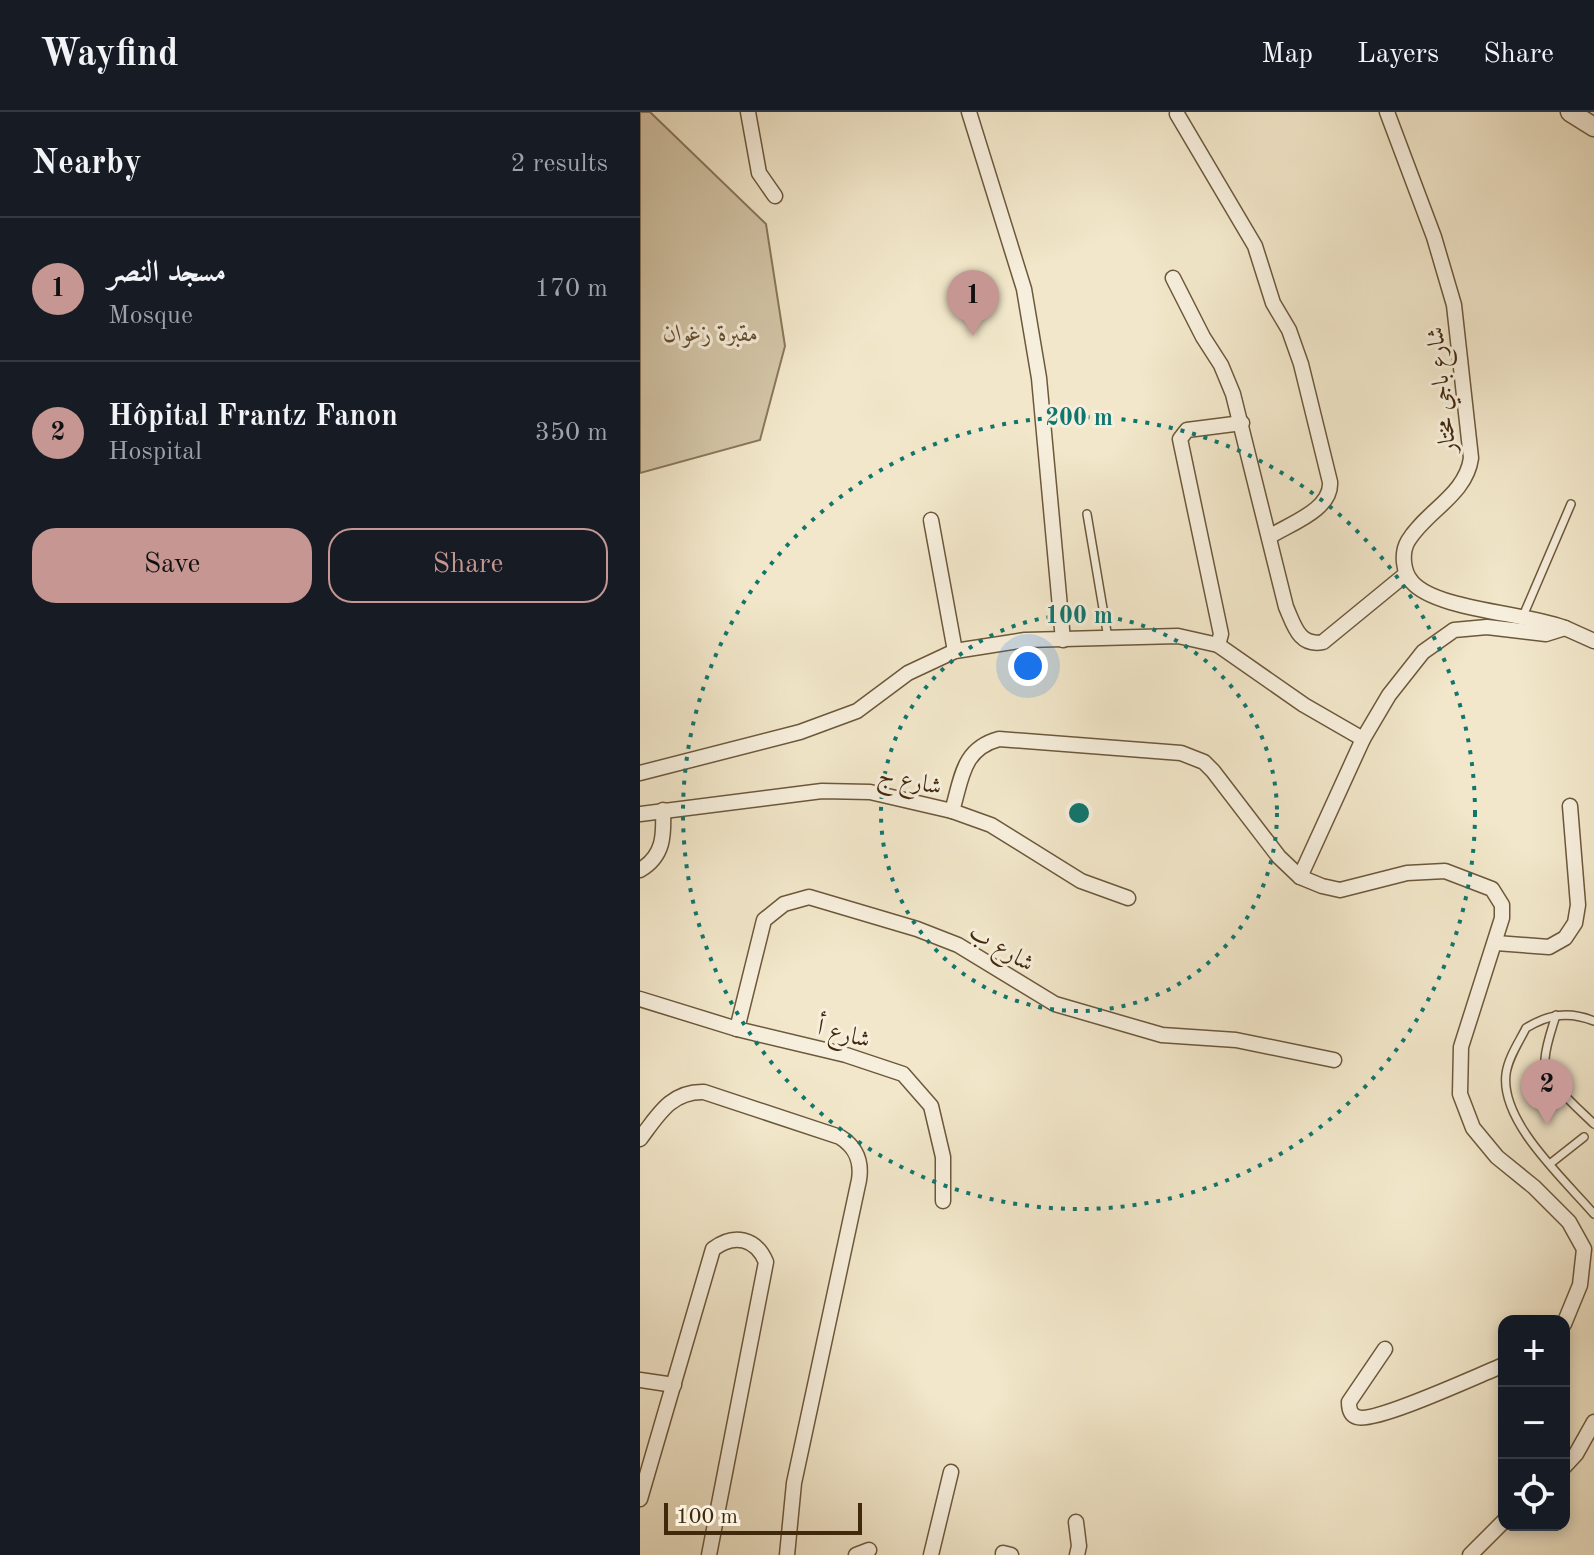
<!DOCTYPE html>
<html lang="en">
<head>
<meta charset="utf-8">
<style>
  :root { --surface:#171b24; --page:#20242c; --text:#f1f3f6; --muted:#9ea1a6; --line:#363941; --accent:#c59692 }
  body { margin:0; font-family:"Old Standard TT",Amiri,serif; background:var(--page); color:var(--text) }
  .controls { position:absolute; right:24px; bottom:24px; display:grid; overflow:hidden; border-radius:16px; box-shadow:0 4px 12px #0003 }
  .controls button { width:72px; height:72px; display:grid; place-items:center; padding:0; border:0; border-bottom:2px solid var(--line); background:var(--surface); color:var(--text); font:40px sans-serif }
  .scale { position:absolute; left:24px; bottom:20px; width:198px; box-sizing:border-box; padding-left:8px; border:4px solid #40280a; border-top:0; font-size:22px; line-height:28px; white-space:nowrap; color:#40280a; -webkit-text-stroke:6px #f7efdd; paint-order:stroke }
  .you { position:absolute; left:388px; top:554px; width:28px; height:28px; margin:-20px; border:6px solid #fff; border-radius:50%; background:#1a73e8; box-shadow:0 0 0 12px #1a73e833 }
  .badge { display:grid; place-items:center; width:52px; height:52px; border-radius:50%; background:var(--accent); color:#111; font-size:26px; font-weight:700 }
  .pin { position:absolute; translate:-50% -66px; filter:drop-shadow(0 2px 4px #0008) }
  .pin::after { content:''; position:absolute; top:42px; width:28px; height:24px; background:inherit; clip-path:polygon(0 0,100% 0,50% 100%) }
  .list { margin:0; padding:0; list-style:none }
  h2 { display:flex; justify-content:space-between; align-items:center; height:104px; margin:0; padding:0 32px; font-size:34px }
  h2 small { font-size:26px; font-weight:400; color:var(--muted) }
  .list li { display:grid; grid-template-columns:52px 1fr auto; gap:24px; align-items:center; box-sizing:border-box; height:144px; padding:0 32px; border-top:2px solid var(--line) }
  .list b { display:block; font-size:30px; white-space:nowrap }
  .list p { margin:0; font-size:26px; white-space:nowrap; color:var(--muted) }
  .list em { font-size:26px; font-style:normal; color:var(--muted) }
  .actions { display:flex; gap:16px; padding:24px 32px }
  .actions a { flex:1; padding:18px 0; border:2px solid var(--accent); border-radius:24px; text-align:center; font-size:28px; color:var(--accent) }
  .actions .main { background:var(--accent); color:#111 }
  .icon { flex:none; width:44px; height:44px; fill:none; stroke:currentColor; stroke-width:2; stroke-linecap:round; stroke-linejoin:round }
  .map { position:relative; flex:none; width:954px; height:1443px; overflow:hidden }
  header { display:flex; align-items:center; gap:48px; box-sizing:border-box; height:112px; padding:0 40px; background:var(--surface); border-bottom:2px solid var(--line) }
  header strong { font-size:38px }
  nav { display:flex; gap:44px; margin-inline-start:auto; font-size:28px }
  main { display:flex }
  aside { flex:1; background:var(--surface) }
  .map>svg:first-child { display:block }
  .green { fill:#d4c7a9; stroke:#8a785a; stroke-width:2 }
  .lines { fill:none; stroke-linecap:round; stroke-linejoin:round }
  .service-casing { stroke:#6c583a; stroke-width:10 }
  .minor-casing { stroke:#6c583a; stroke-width:17 }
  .tertiary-casing { stroke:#6c583a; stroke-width:21 }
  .service { stroke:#f7efdd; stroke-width:7 }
  .minor { stroke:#f7efdd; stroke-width:14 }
  .tertiary { stroke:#f7efdd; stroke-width:18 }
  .ring { fill:none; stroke:#0f766e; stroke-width:4; stroke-dasharray:4 8 }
  .labels { text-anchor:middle; stroke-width:6; stroke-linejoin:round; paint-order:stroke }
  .park-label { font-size:24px; font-style:italic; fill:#655032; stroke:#f7efdd }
  .street-label { font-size:24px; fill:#40280a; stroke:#f7efdd }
  .centre { fill:#0f766e; stroke:#f7efdd; stroke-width:4 }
  .ring-label { font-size:24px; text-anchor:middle; font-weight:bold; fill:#0f766e; stroke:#f7efdd; stroke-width:6; stroke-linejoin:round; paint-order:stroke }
</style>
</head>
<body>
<header>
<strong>Wayfind</strong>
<nav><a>Map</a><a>Layers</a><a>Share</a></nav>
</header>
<main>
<aside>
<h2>Nearby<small>2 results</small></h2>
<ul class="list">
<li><span class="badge">1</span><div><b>مسجد النصر</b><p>Mosque</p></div><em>170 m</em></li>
<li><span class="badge">2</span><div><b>Hôpital Frantz Fanon</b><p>Hospital</p></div><em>350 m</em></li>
</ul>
<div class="actions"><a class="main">Save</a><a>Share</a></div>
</aside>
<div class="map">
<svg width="954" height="1443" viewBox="0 0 954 1443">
  <rect width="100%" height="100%" fill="#f2e7ca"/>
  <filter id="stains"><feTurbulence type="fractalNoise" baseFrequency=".0025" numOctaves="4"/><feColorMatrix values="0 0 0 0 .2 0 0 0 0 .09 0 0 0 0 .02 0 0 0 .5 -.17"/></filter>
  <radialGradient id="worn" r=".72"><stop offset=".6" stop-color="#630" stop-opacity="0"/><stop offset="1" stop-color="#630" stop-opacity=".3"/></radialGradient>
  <!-- green -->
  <polygon class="green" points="0,0 10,0 126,112 145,234 120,328 0,361"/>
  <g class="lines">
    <!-- service casing -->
    <g class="service-casing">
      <g id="service">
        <polyline points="447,402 468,526"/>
        <polyline points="883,504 931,392"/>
        <path d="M 916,903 C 912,917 906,932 905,947 C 904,969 939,997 954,1012"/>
        <path d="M 954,909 C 929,899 909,902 886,916 C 879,930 868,946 866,962 C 860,1010 924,1067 954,1102"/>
        <polyline points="911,1051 944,1025"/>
      </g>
    </g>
    <!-- minor casing -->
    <g class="minor-casing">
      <g id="minor">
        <polyline points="108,0 119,61 135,84"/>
        <polyline points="329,0 384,177 399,266 423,528"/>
        <path d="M 747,0 L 794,125 L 814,193 L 831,346 C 826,383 786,399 768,429 C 761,441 763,460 772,470 C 796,498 887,501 925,516"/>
        <path d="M 537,2 L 615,134 L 633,191 L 649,218 L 661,252 L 690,370 C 692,398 649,412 629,425"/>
        <path d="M 533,166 L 563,225 L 581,253 L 593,282 L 646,495 C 654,513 659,535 683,530 L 766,462"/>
        <polyline points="291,408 315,539"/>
        <polyline points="578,533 581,522 540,327 547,318 602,311"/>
        <polyline points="0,661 160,620 217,599 268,561 315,539 385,528 538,524 578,533 664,593 723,627"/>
        <path d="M 312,699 C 322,666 322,637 359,627 L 541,641 L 564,650 L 573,659 L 639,745 L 660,765 L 682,774 L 700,778 L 767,761 L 805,759 L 852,777 L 862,793 L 862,806 L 821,935 L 820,982 L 833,1016 L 857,1045 L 894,1075 L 929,1110 L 944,1137 L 940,1173 L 924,1212"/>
        <polyline points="0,702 182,679 230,680 312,699 351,713 441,769 488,786"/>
        <path d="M 0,758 C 24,744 24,723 23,698"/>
        <polyline points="660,765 723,627 749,583 783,540 814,518 847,515 906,522 925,516 954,529"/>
        <polyline points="856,831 909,835 925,826 935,811 938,793 930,694"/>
        <polyline points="0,887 97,917 206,943 263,962 291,994 303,1045 303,1089"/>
        <polyline points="97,917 124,808 144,792 169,785 277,817 318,833 415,892 522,923 596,928 694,948"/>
        <path d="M 0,1027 C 18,1003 31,979 64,980 L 200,1025 C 216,1035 222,1049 219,1068 L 154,1371 L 147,1443"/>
        <path d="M 745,1237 L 709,1290 C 709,1297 710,1303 717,1305 C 734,1312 841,1262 864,1253"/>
        <polyline points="0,1268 34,1273"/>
        <polyline points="924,1355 936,1342 954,1310"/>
        <path d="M 0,1387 L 73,1137 C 94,1121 116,1126 126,1150 L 69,1443"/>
        <polyline points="436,1410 439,1434 437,1443"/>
        <polyline points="216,1443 229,1438"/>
        <polyline points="291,1443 311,1360"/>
        <polyline points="363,1443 363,1441 371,1443"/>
        <polyline points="830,1443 864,1409"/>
      </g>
    </g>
    <!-- tertiary casing -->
    <g class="tertiary-casing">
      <polyline id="tertiary" points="930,0 954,15"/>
    </g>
    <!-- service -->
    <use href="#service" class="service"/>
    <!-- minor -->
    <use href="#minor" class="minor"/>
    <!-- tertiary -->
    <use href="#tertiary" class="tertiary"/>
  </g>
  <!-- distance rings -->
  <g class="ring">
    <circle cx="439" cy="701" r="198"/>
    <circle cx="439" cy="701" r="396"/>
  </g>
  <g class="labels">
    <!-- park labels -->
    <g class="park-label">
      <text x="71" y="229">مقبرة زغوان</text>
    </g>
    <!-- street labels -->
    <g class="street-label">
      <text transform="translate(801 278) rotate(-96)" y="8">شارع باجي مختار</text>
      <text transform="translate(270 668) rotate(12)" y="8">شارع ج</text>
      <text transform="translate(362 835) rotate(31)" y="8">شارع ب</text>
      <text transform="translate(204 921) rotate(15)" y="8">شارع أ</text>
    </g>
  </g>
  <circle cx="439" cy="701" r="12" class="centre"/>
  <g class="ring-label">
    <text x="439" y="313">200 m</text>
    <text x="439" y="511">100 m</text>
  </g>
  <rect width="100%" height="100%" filter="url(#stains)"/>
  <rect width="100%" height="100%" fill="url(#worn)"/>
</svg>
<div class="controls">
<button>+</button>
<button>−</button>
<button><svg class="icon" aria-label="locate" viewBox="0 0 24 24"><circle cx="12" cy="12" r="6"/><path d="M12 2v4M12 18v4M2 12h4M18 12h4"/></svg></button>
</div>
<div class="scale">100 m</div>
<div class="you"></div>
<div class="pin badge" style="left:333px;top:224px">1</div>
<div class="pin badge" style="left:907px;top:1013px">2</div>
</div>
</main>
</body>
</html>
